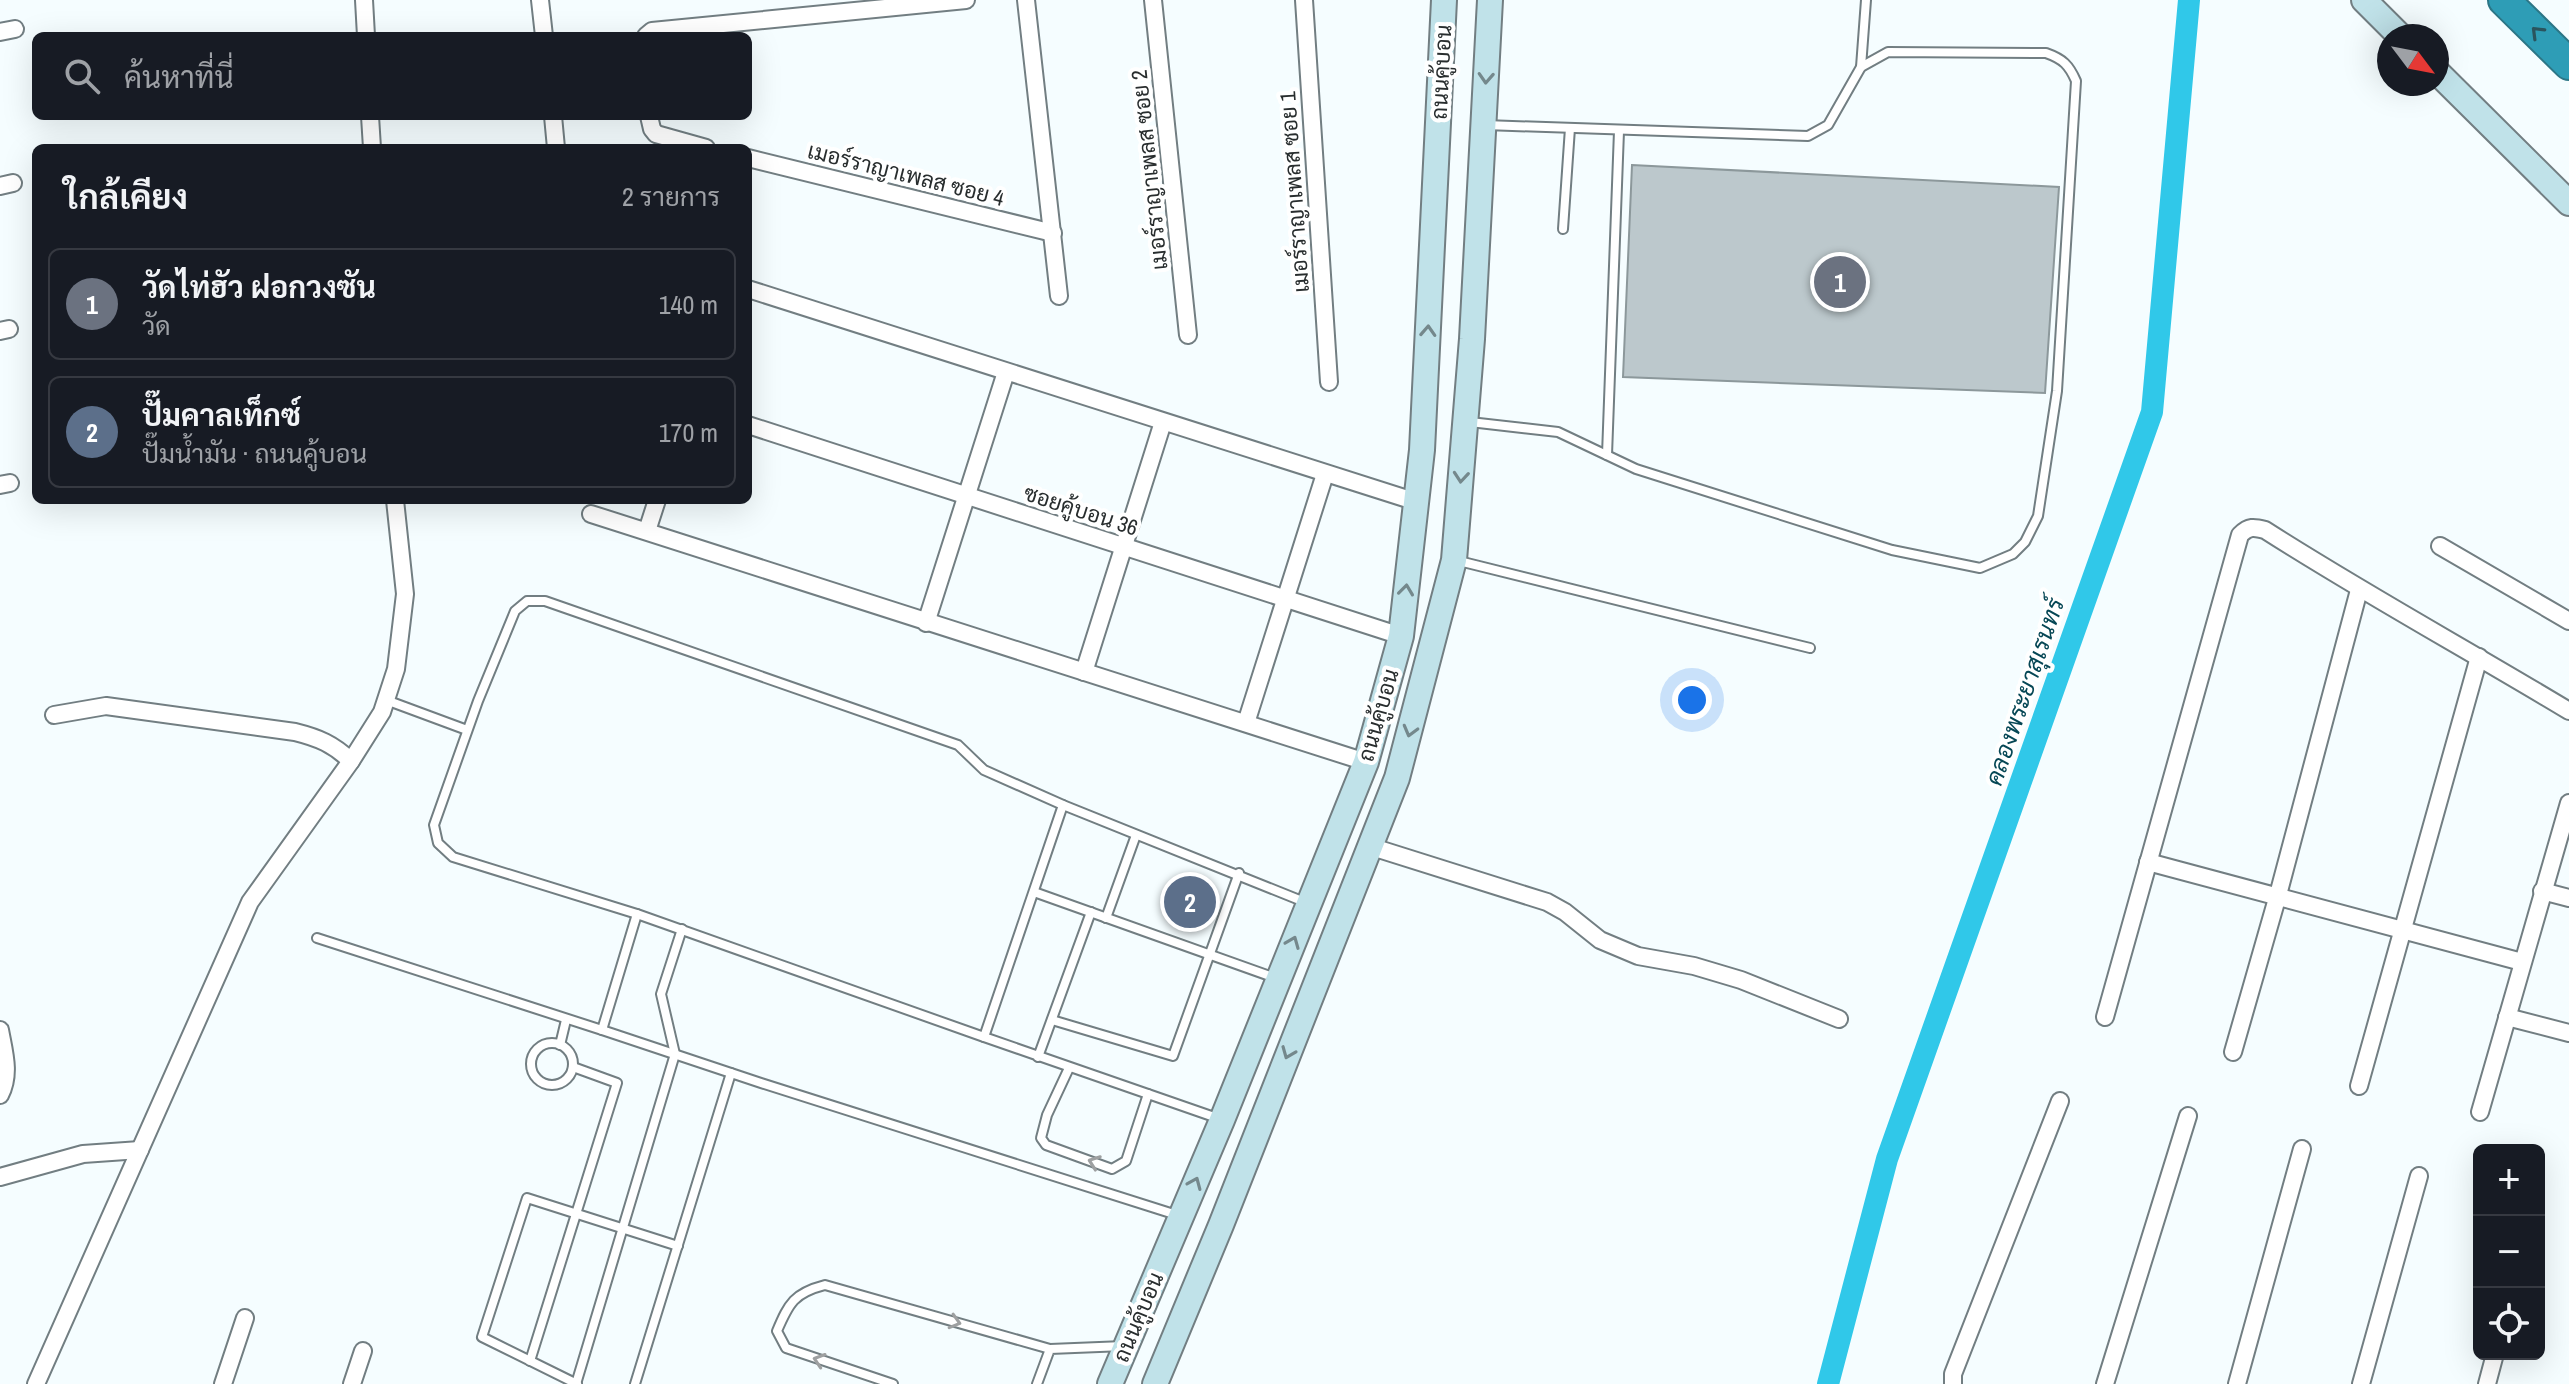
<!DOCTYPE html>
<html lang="th">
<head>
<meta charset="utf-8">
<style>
  :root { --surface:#171b24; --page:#242831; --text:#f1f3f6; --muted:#9ea1a6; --line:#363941; --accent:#d393ac }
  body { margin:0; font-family:"Archivo Narrow",Sarabun,sans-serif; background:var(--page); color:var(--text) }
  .controls { position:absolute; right:24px; bottom:24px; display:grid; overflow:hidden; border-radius:12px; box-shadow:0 8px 32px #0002 }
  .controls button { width:72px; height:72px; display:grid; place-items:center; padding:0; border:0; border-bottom:2px solid var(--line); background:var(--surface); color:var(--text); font:40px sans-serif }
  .compass { position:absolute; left:2377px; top:24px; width:72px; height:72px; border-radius:50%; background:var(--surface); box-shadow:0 8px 32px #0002; rotate:122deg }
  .you { position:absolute; left:1692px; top:700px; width:28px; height:28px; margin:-20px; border:6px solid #fff; border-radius:50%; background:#1a73e8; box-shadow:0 0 0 12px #1a73e833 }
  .badge { display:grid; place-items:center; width:52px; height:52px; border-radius:50%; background:var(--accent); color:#fff; font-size:26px; font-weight:700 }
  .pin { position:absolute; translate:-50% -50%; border:4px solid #fff; box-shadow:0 2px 8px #0006 }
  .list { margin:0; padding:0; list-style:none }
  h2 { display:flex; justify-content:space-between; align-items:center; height:104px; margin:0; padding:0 32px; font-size:34px }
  h2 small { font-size:26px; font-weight:400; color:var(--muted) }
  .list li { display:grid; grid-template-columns:52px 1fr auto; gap:24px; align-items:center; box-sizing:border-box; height:112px; margin:0 16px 16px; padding:0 16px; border:2px solid var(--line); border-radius:12px }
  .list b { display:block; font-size:30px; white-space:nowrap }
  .list p { margin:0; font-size:26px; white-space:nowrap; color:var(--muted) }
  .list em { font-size:26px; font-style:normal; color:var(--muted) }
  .icon { flex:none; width:44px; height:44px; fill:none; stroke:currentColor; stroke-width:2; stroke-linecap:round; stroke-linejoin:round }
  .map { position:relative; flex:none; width:2569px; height:1384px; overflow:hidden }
  .search { position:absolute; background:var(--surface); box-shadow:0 8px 32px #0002; left:32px; top:32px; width:720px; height:88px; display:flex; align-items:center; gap:20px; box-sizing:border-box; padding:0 28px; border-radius:12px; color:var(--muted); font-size:30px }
  .panel { position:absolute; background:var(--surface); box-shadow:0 8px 32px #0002; left:32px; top:144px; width:720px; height:360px; border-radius:12px }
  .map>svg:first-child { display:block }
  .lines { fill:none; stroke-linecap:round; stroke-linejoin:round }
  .canal { stroke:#30c8e9; stroke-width:22 }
  .building { fill:#bcc8cc; stroke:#8c989b; stroke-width:2 }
  .service-casing { stroke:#727e82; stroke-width:12 }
  .minor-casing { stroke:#727e82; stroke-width:20 }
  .secondary-casing { stroke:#727e82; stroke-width:28 }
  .motorway-casing { stroke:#2c7686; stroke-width:34 }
  .service { stroke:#fff; stroke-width:8 }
  .minor { stroke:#fff; stroke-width:16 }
  .secondary { stroke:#c0e2e9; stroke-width:24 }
  .motorway { stroke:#2e9db6; stroke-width:30 }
  .oneway { stroke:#2a545e }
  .oneway2 { stroke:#74888c }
  .oneway3 { stroke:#9ea0a1 }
  .labels { text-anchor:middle; stroke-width:8; stroke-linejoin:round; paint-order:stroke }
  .street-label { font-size:22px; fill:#282d2e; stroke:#fff }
  .water-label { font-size:24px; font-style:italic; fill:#064755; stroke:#fff }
</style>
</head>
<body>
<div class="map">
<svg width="2569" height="1384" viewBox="0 0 2569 1384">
  <rect width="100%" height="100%" fill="#f5fdff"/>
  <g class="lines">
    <!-- canal -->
    <polyline class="canal" points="1828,1384 1887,1159 2152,412 2189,0"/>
  </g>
  <!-- building -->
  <polygon class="building" points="1632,165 2059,187 2045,393 1623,377"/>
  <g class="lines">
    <!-- service casing -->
    <g class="service-casing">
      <g id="service">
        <polyline points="1861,67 1866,0"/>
        <polyline points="1563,229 1570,128"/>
        <path d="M 1470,422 L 1558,432 L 1636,469 L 1892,550 L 1980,568 L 2013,554 L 2025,542 L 2038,516 L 2057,391 L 2076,81 C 2069,65 2063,59 2046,53 L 1888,52 L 1861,67 L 1828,125 L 1808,136 L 1485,125"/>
        <polyline points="1607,455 1619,131"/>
        <polyline points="1459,561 1810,648"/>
        <polyline points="386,700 467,730"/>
        <polyline points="1063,805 984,1037 1220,1119"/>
        <polyline points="1034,892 1278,979"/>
        <polyline points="637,914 602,1030 761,1083 1180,1216"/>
        <polyline points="1106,918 1136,835"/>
        <polyline points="317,938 602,1030"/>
        <polyline points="1052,1020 1173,1056 1239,873"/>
        <polyline points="984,1037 637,914 453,857 438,843 434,825 478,701 515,611 527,601 545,601 958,745 984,770 1063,805 1307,903"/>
        <circle cx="552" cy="1064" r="21"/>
        <polyline points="560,1045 566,1020"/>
        <polyline points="1038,1057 1091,912"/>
        <polyline points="1069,1068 1047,1115 1041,1138 1046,1145 1112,1169 1126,1161 1148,1094"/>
        <polyline points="530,1361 617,1083 573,1067"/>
        <polyline points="576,1384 675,1054 661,994 682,929"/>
        <polyline points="577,1384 482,1337 527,1198 678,1246"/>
        <polyline points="635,1384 731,1073"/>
        <path d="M 893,1384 L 786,1348 L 777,1331 C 789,1303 794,1293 825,1285 L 1050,1349"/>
        <polyline points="1037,1384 1050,1349 1124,1346"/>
      </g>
    </g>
    <!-- minor casing -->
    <g class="minor-casing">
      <g id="minor">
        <polyline points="364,0 366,36"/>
        <polyline points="540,0 544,36"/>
        <polyline points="1026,0 1059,296"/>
        <polyline points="1153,0 1188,335"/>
        <polyline points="1304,0 1329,382"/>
        <polyline points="0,32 15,29"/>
        <polyline points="646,36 652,31 966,0"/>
        <polyline points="370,116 372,148"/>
        <polyline points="553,116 556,148"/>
        <polyline points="649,116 652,129 656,134 706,148"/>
        <polyline points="748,158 1053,233"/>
        <polyline points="0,186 13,183"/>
        <polyline points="748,289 1417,502"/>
        <polyline points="0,331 9,329"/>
        <polyline points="748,425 1401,636"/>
        <polyline points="0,485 10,483"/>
        <polyline points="591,514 1366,762"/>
        <polyline points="647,531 657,500"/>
        <polyline points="2440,546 2569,621"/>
        <polyline points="926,623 1006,372"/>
        <polyline points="1084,672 1163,422"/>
        <path d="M 54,715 L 106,706 L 295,732 C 319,738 333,744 351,761"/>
        <polyline points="1246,723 1325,474"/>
        <polyline points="1369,846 1547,902 1565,912 1600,940 1638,956 1694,966 1741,980 1839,1019"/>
        <polyline points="2148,862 2522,962"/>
        <polyline points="2542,891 2569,898"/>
        <path d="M 2105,1017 L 2240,535 C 2249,526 2254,527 2265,530 C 2365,594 2468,650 2569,711"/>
        <polyline points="2507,1017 2569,1033"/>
        <path d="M 0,1030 C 4,1052 11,1074 0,1095"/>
        <polyline points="2233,1052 2278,895 2359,590"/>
        <polyline points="2359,1086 2479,657"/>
        <polyline points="2480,1112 2569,803"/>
        <polyline points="0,1177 83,1154 140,1150"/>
        <polyline points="36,1384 250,902 351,761 382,712 396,669 405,594 395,500"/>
        <polyline points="223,1384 245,1318"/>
        <polyline points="352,1384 363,1351"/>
        <polyline points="1953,1384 1953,1374 2060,1101"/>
        <polyline points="2105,1384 2188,1116"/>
        <polyline points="2237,1384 2302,1149"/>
        <polyline points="2361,1384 2419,1176"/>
        <polyline points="2487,1384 2495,1354"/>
      </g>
    </g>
    <!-- secondary casing -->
    <g class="secondary-casing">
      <g id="secondary">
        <polyline points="2364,0 2400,36"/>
        <polyline points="2437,72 2569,203"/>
        <polyline points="1110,1384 1222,1120 1366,762 1401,636 1422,450 1444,0"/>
        <polyline points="1155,1384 1221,1225 1397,778 1454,560 1472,339 1490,0"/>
      </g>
    </g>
    <!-- motorway casing -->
    <g class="motorway-casing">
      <polyline id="motorway" points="2504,0 2569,64"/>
    </g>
    <!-- service -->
    <use href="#service" class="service"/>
    <!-- minor -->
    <use href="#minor" class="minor"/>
    <!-- secondary -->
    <use href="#secondary" class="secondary"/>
    <!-- motorway -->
    <use href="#motorway" class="motorway"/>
  </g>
  <!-- one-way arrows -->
  <defs><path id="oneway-chevron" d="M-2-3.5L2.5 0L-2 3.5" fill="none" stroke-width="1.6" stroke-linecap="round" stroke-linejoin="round" transform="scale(2)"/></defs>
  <use class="oneway" href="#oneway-chevron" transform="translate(2537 32) rotate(-135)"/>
  <g class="oneway2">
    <use href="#oneway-chevron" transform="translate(1486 78) rotate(93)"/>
    <use href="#oneway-chevron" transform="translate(1428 331) rotate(-87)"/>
    <use href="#oneway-chevron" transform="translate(1461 477) rotate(95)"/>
    <use href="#oneway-chevron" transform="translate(1406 590) rotate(-83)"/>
    <use href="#oneway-chevron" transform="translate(1410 731) rotate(105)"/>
    <use href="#oneway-chevron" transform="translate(1293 942) rotate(-68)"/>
    <use href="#oneway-chevron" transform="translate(1288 1053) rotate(112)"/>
    <use href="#oneway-chevron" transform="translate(1195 1183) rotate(-67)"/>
  </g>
  <g class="oneway3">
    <use href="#oneway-chevron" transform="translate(1094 1162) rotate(-160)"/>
    <use href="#oneway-chevron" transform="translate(955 1322) rotate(16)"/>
    <use href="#oneway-chevron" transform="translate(819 1360) rotate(-162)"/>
  </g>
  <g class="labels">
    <!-- street labels -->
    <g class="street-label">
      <text transform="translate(1441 72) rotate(-87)" y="8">ถนนคู้บอน</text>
      <text transform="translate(1149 170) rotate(-96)" y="8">เมอร์ราญาเพลส ซอย 2</text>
      <text transform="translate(906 174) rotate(14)" y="8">เมอร์ราญาเพลส ซอย 4</text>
      <text transform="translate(1294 192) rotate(-94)" y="8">เมอร์ราญาเพลส ซอย 1</text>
      <text transform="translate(1081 510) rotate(18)" y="8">ซอยคู้บอน 36</text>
      <text transform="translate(1378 715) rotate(-74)" y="8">ถนนคู้บอน</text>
      <text transform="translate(1138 1317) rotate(-67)" y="8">ถนนคู้บอน</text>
    </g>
    <!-- water labels -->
    <g class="water-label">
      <text transform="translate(2025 692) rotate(-71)" y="8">คลองพระยาสุเรนทร์</text>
    </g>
  </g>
</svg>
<div class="controls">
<button>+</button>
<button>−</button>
<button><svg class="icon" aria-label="locate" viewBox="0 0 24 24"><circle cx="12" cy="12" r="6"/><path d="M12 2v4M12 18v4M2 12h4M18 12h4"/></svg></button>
</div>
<svg class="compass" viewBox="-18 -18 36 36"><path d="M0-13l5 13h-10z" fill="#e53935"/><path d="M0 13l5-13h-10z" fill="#9ea1a6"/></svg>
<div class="you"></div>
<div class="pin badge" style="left:1840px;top:282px;background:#6b7280">1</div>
<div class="pin badge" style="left:1190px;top:902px;background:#5c6f8a">2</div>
<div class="search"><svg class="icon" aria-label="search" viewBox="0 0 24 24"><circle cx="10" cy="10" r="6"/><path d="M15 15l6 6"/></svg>ค้นหาที่นี่</div>
<section class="panel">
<h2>ใกล้เคียง<small>2 รายการ</small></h2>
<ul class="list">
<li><span class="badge" style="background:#6b7280">1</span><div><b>วัดไท่ฮัว ฝอกวงซัน</b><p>วัด</p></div><em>140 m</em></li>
<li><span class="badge" style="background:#5c6f8a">2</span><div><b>ปั๊มคาลเท็กซ์</b><p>ปั๊มน้ำมัน · ถนนคู้บอน</p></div><em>170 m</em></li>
</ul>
</section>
</div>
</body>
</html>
